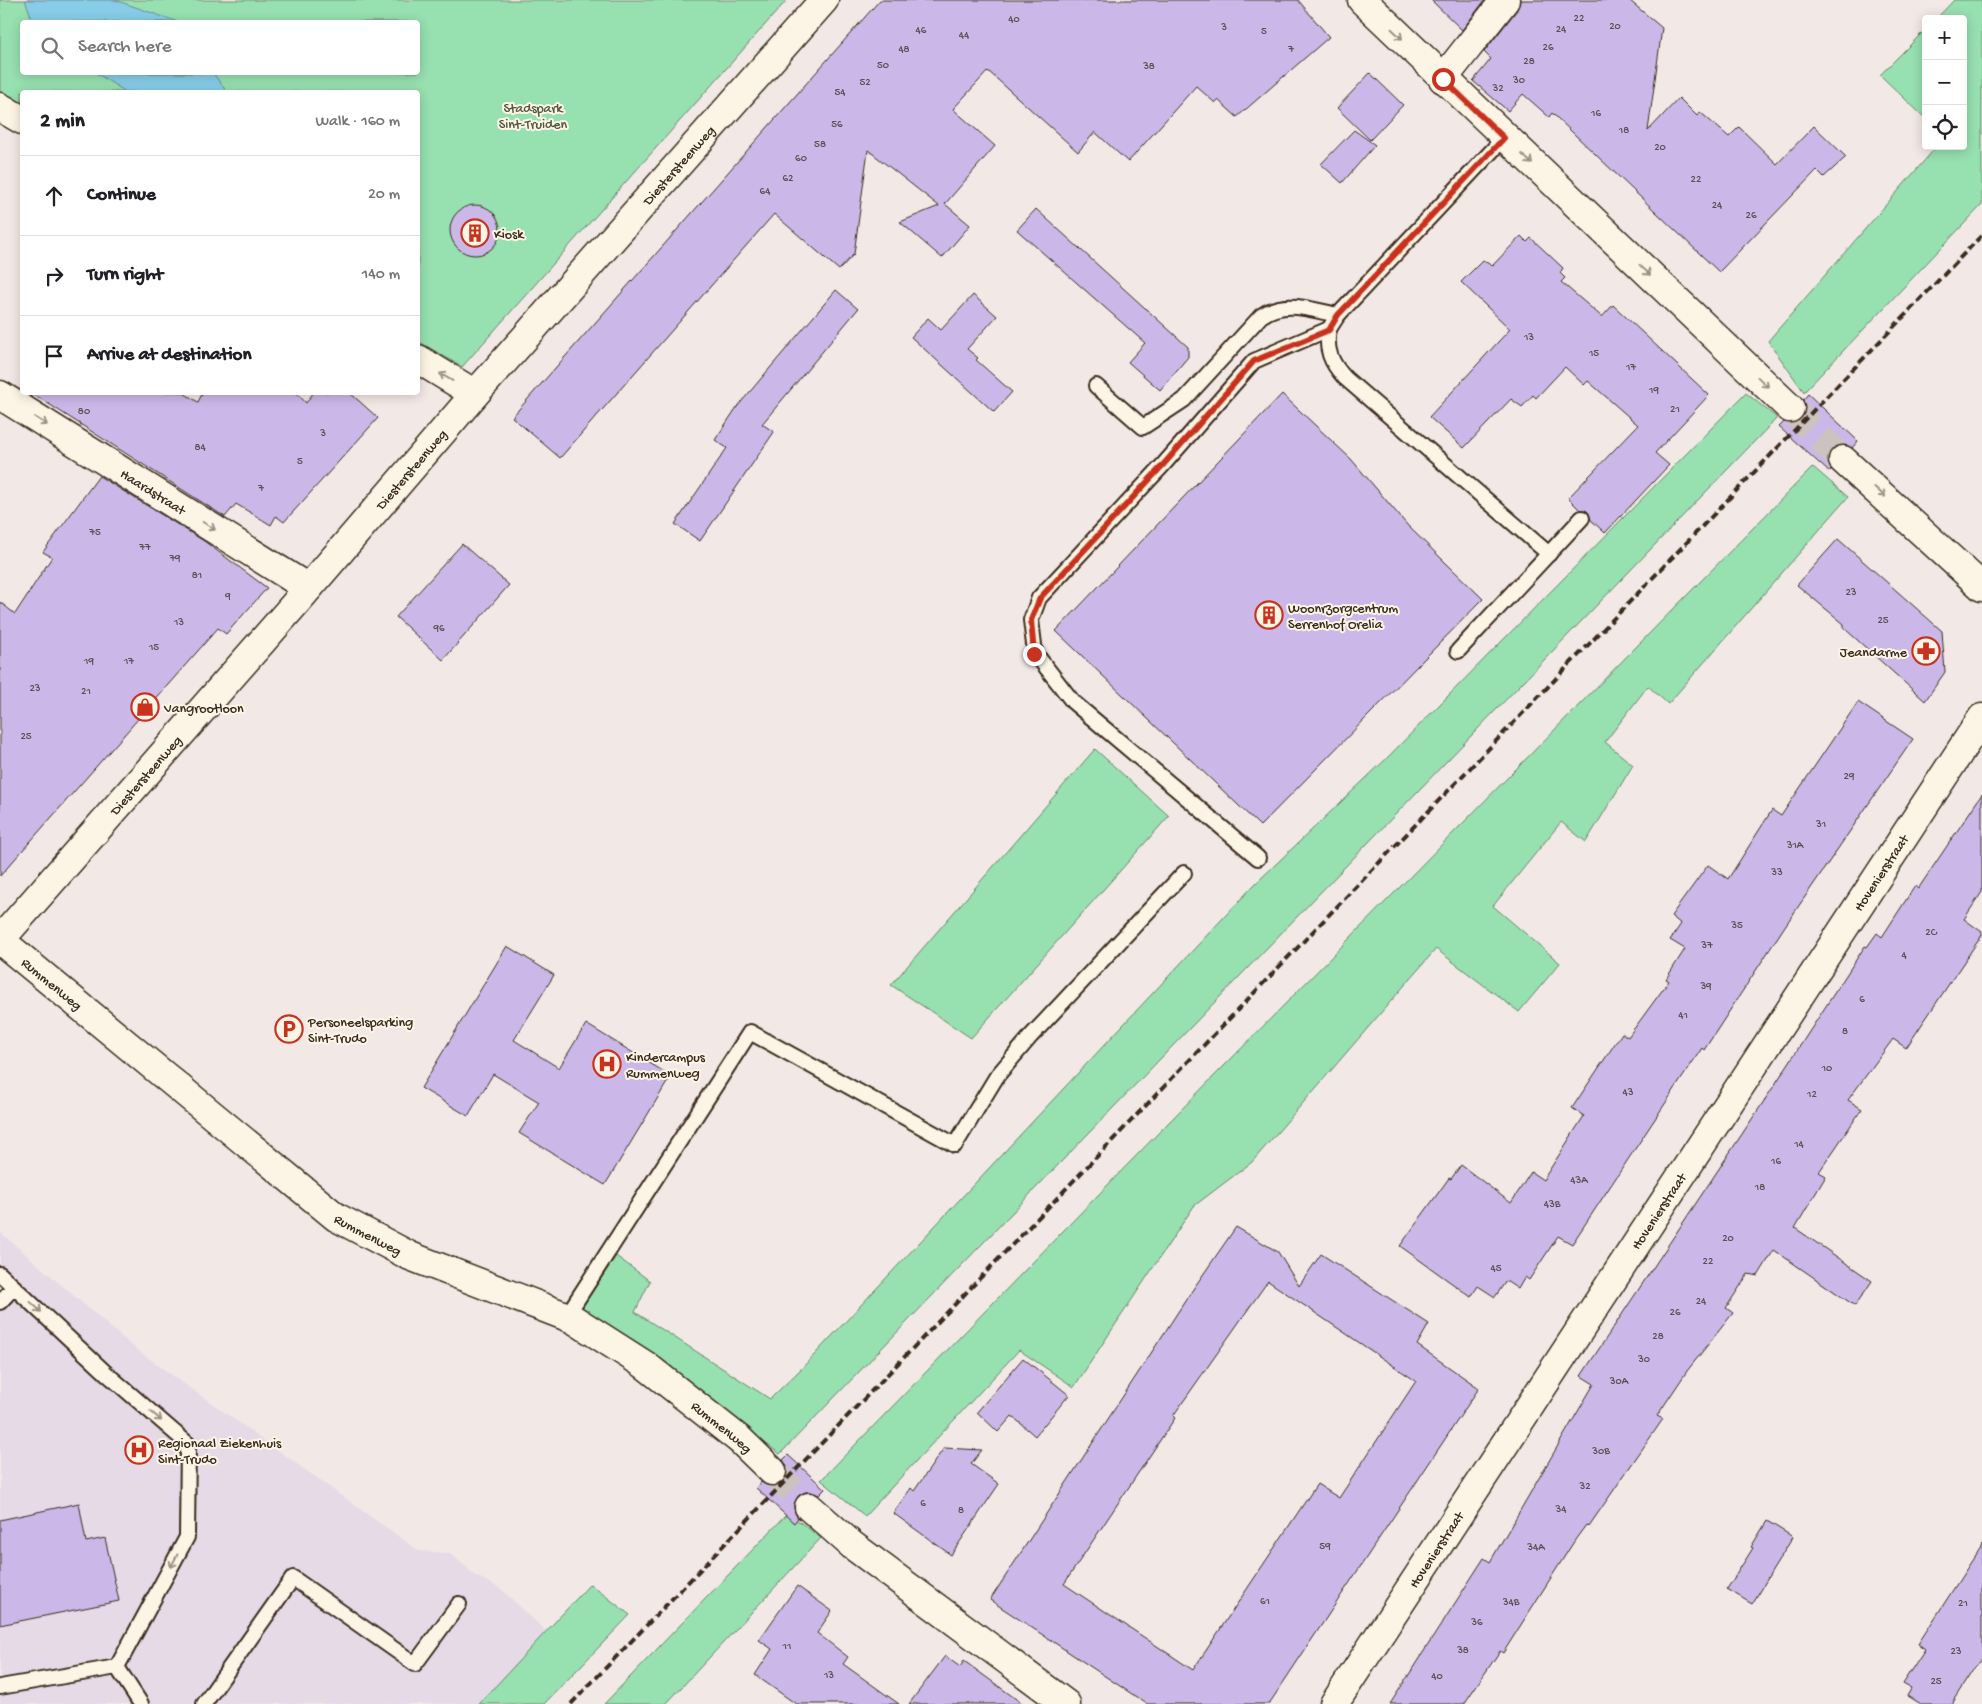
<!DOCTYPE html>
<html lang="en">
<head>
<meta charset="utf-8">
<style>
  :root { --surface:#fff; --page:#f6f6f6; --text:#202124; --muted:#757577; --line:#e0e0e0 }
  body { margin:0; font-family:"Gochi Hand",sans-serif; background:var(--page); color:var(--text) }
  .controls { position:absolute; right:15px; top:15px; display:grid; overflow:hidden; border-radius:5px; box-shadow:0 2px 12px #0003 }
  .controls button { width:45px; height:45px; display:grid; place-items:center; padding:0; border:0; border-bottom:1px solid var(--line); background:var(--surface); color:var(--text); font:25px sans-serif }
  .stop { position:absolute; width:15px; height:15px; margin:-11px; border:4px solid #c8321e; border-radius:50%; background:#fff }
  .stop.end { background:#c8321e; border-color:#fff; box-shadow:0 1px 5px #0008 }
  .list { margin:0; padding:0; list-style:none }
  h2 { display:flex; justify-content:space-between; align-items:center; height:65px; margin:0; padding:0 20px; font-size:21px }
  h2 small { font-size:16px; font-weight:400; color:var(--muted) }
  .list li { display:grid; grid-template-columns:32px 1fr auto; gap:15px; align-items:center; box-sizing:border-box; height:80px; padding:0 20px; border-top:1px solid var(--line) }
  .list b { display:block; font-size:19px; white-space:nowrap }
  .list em { font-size:16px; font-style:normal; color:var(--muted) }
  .icon { flex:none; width:28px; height:28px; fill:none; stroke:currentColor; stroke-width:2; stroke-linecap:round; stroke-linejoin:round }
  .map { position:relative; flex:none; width:1982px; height:1704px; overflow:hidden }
  .search { position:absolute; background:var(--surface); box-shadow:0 2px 12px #0003; left:20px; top:20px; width:400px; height:55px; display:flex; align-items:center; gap:12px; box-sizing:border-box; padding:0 18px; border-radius:5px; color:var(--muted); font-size:19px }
  .panel { position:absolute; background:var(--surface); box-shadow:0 2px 12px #0003; left:20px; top:90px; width:400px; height:305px; border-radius:5px }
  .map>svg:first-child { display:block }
  .built { fill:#e6dae7 }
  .green { fill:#97e0b0; stroke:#698567; fill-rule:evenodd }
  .water { fill:#87cde8; stroke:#698c97 }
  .building { fill:#cbb8e9; stroke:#3b2a1e; fill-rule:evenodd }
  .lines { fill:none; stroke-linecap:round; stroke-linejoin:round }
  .minor-tunnel { stroke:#cdc3be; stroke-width:28; stroke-dasharray:28 14; stroke-linecap:butt }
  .service-casing { stroke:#3b2a1e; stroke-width:18 }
  .minor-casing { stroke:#3b2a1e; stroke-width:31 }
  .secondary-casing { stroke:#3b2a1e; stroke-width:31 }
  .service { stroke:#fcf5e5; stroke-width:14 }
  .minor { stroke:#fcf5e5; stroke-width:28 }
  .secondary { stroke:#fcf5e5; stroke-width:28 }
  .rail { stroke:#3b2a1e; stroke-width:4; stroke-dasharray:8 4; stroke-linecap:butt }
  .oneway { stroke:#9c9082 }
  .route { stroke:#c8321e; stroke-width:6 }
  .labels { text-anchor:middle; stroke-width:4; stroke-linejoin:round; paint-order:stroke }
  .number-label { font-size:11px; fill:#5f4e51 }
  .park-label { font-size:14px; fill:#525842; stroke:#fcf5e5 }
  .street-label { font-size:14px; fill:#3b2a1e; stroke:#fcf5e5 }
  .poi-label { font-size:14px; fill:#3b2a1e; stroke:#fcf5e5; text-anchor:start }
</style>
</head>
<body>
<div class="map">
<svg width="1982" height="1704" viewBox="0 0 1982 1704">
  <rect width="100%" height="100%" fill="#f2e9e6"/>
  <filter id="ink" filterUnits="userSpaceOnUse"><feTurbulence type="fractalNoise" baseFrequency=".02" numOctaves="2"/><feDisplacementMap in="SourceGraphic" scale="10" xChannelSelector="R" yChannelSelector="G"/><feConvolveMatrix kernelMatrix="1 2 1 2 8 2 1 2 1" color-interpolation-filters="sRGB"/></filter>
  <g filter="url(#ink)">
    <!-- built -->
    <polygon class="built" points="0,1232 137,1350 419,1551 450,1553 476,1576 500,1588 547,1632 479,1704 0,1704"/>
    <!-- green -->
    <g class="green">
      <path d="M 0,0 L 787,0 L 462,367 L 418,341 L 418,92 L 22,92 L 22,105 L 0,92 ZM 22,22 L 418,22 L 418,72 L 22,72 Z"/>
      <polygon points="1954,0 1982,0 1982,205 1804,392 1768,341 1937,146 1963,146 1963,19 1936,19"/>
      <polygon points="1926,29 1926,119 1880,75"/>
      <polygon points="1746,393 1777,418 780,1454 582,1307 616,1256 650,1281 635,1312 770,1399 802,1368 1254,885 1385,760"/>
      <polygon points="1813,467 1848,497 1668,704 1648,686 1605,742 1633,765 1586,842 1561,822 1493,906 1560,963 1519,1012 1436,949 1252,1162 1194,1206 1074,1387 1019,1350 865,1516 821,1480 1169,1122"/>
      <polygon points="1095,749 1169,816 971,1038 891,985"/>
      <polygon points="788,1513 821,1538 666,1704 604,1704"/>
      <polygon points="590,1584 630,1615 544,1704 479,1704"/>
    </g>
    <!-- water -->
    <g class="water">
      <polygon points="25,0 115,0 178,22 33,22"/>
      <polygon points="96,73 213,73 227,92 126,92"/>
    </g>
    <!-- building -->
    <g class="building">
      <polygon points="880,0 1298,0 1329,37 1237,117 1218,100 1215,103 1196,86 1128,162 1095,132 1078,152 988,71 953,109 995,146 945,204 970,225 942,258 900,222 939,206 868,150 854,254 839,270 774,214 560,458 512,417"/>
      <polygon points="1431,0 1485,0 1462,30"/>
      <polygon points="1520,0 1629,0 1662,28 1648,131 1679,98 1697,116 1700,112 1729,137 1739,127 1777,164 1814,126 1846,157 1824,177 1817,170 1719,272 1552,113 1549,117 1523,94 1508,111 1473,81 1491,59 1484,52 1517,10"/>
      <polygon points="1370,73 1403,105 1370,140 1337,108"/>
      <polygon points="1354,130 1375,145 1342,183 1321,164"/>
      <circle cx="475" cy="230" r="25"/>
      <polygon points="1036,209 1188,347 1188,357 1160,390 1128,362 1145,343 1017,230"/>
      <polygon points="1521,236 1527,242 1531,238 1563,268 1560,273 1565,278 1561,282 1602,317 1613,305 1709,395 1655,453 1669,465 1605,533 1591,520 1588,512 1580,510 1568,498 1638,425 1588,381 1584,385 1565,367 1536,398 1533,395 1522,407 1511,399 1464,448 1429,417 1510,329 1461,282 1483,260 1492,266"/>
      <polygon points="836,290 858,309 762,424 774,432 700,541 675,524 727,448 715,440 737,407"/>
      <polygon points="973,295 997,316 967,349 978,358 976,360 1012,392 994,412 911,337 928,318 941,330"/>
      <polygon points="30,392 182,392 198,402 203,392 296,392 306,403 314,392 349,392 378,418 284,522 276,516 271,525 236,504 225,517"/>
      <polygon points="1282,394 1351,459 1408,526 1483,599 1260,826 1056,631"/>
      <polygon points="1808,394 1858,441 1852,448 1839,445 1832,449 1828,457 1831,470 1829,472 1779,427 1784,422 1794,423 1802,418 1805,411 1803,400"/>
      <polygon points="99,476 204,541 267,588 226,634 218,628 0,876 0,602 15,614 52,557 43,552"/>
      <polygon points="1838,539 1942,631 1945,672 1925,701 1844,628 1844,624 1797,585"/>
      <polygon points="462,544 509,585 443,660 396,617"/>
      <polygon points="1858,702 1913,739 1785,926 1704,1050 1702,1048 1572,1244 1558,1236 1529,1280 1525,1277 1518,1289 1506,1281 1495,1297 1478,1286 1471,1297 1400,1246 1449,1178 1451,1179 1461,1165 1511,1203 1531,1172 1543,1180 1584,1116 1572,1108 1622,1033 1628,1037 1669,981 1666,979 1685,949 1670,940 1681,924 1671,916 1708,865 1728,879 1772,810 1781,816"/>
      <polygon points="1982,794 1982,892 1964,919 1982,932 1982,935 1906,1048 1893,1039 1848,1100 1862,1109 1819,1172 1826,1176 1795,1228 1872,1281 1855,1306 1774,1250 1758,1276 1748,1274 1726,1308 1733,1313 1687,1371 1657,1416 1663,1419 1589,1526 1586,1525 1575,1540 1503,1653 1500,1651 1464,1704 1390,1704 1484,1558 1490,1562 1539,1478 1594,1384 1581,1376 1770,1092 1865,946 1867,947 1877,933 1882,937 1915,886 1918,889"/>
      <polygon points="507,946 554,975 514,1040 559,1068 586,1024 671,1076 605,1185 519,1133 539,1102 493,1074 468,1116 421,1088"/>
      <path d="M 1236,1227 L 1278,1252 L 1299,1286 L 1321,1254 L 1429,1324 L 1417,1345 L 1479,1388 L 1269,1704 L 1147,1704 L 990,1600 L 1189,1295 ZM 1268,1281 L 1416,1381 L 1339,1498 L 1317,1484 L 1193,1670 L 1064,1584 L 1175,1418 L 1173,1416 Z"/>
      <polygon points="1023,1358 1069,1395 1035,1436 1012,1416 998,1432 977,1412"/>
      <polygon points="944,1448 982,1450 971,1464 999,1484 951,1555 893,1513 911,1488 914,1491"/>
      <polygon points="788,1455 825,1489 819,1495 812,1492 805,1492 798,1496 794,1504 794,1511 798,1518 794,1523 756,1488 761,1482 769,1486 777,1486 783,1482 787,1474 787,1466 783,1460"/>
      <polygon points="79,1503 86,1542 105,1538 119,1601 0,1625 0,1520"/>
      <polygon points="1767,1521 1793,1537 1752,1604 1727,1589 1753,1548 1751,1547"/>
      <polygon points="1982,1545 1982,1656 1951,1704 1920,1704 1907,1696 1911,1689 1902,1684 1925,1649 1918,1644"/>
      <polygon points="797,1586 832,1611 817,1633 848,1657 843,1664 899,1704 796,1704 755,1675 772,1649 759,1640"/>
      <polygon points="945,1656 960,1667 964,1661 1023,1704 909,1704"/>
    </g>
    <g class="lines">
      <!-- minor-tunnel -->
      <g class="minor-tunnel">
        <polyline points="1790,408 1843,460"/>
        <polyline points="772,1471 809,1507"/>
      </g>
      <!-- service casing -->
      <g class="service-casing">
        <g id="service">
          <path d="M 1329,329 C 1325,349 1331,363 1345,378 L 1549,554"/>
          <path d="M 1096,386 L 1143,427 L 1184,400 L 1261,316 C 1285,299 1311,310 1338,315"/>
          <polyline points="1458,651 1582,518"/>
          <polyline points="1258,858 1073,702 1035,653 1031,620 1039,598 1163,465 1254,361 1329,329 1338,315 1504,138"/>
          <polyline points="0,1274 106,1373 188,1444 187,1537 117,1667 141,1704"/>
          <polyline points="0,1302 14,1287"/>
          <polyline points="566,1317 750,1032 955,1145 997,1076 1031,1036 1184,873"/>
          <polyline points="0,1687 117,1667"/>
          <polyline points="204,1704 293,1578 415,1664 459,1604"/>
        </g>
      </g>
      <!-- minor casing -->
      <g class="minor-casing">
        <g id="minor">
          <polyline points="1362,0 1790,408"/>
          <polyline points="1443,79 1505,0"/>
          <polyline points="0,107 22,120"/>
          <polyline points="418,359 475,394"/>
          <path id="s1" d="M 0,395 L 308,588"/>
          <polyline points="1843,460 1982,587"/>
          <path id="s2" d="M 0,940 L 336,1217 L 410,1256 L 573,1319 L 645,1365 L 740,1440 L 772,1471"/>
          <polyline points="809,1507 852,1545 1066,1704"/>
          <path id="s3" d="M 1334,1704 L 1982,718"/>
        </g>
      </g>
      <!-- secondary casing -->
      <g class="secondary-casing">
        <g id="secondary">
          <path id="s4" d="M 0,940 L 294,605 L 475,394 L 824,0"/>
        </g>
      </g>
      <!-- service -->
      <use href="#service" class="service"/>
      <!-- minor -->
      <use href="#minor" class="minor"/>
      <!-- secondary -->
      <use href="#secondary" class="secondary"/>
      <!-- rail -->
      <polyline class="rail" points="571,1704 1982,235"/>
    </g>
    <!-- one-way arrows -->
    <defs><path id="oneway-shaft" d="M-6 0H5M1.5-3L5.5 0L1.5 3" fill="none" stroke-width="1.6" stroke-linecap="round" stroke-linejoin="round" transform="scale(1.25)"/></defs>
    <g class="oneway">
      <use href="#oneway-shaft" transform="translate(1397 34) rotate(44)"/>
      <use href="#oneway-shaft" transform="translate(1527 159) rotate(43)"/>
      <use href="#oneway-shaft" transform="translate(1645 270) rotate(43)"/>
      <use href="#oneway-shaft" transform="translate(446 377) rotate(-149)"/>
      <use href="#oneway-shaft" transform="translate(1763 382) rotate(43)"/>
      <use href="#oneway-shaft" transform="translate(41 421) rotate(32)"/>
      <use href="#oneway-shaft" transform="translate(1880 492) rotate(42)"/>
      <use href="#oneway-shaft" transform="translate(209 526) rotate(32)"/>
      <use href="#oneway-shaft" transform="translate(36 1307) rotate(43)"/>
      <use href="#oneway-shaft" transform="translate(156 1416) rotate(41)"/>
      <use href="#oneway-shaft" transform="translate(174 1561) rotate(118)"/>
    </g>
  </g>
  <g class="lines" filter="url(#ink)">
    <!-- route -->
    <polyline class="route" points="1034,654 1031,620 1040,598 1163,465 1254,361 1329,330 1338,315 1504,138 1443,79"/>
  </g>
  <!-- icons -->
  <defs>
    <g id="building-ring" transform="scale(1.4375)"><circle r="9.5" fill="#fcf5e5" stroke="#c8321e" stroke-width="1.5"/><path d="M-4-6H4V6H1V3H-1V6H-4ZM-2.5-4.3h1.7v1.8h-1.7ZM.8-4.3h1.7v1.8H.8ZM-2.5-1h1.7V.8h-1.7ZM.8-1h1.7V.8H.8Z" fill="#c8321e"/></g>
    <g id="pharmacy-ring" transform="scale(1.4375)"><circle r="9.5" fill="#fcf5e5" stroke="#c8321e" stroke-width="1.5"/><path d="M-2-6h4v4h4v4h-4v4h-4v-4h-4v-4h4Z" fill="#c8321e"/></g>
    <g id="shop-ring" transform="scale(1.4375)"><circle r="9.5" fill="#fcf5e5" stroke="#c8321e" stroke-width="1.5"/><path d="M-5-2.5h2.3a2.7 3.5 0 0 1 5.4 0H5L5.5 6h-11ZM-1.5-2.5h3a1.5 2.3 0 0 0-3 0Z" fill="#c8321e"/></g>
    <g id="parking-ring" transform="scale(1.4375)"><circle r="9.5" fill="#fcf5e5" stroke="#c8321e" stroke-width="1.5"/><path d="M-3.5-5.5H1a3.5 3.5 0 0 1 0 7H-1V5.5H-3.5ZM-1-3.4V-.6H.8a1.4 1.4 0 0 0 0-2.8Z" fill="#c8321e"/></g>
    <g id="hospital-ring" transform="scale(1.4375)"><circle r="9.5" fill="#fcf5e5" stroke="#c8321e" stroke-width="1.5"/><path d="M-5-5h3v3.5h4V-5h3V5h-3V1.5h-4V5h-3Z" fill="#c8321e"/></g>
  </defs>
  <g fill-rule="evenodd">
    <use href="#building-ring" x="475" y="233"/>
    <use href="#building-ring" x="1269" y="615"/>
    <use href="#pharmacy-ring" x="1926" y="651"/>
    <use href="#shop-ring" x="145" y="707"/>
    <use href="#parking-ring" x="289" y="1029"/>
    <use href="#hospital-ring" x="607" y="1064"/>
    <use href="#hospital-ring" x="139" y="1450"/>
  </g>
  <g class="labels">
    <!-- number labels -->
    <g class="number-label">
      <text x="1579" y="21">22</text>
      <text x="1014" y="22">40</text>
      <text x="1615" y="29">20</text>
      <text x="1224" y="30">3</text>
      <text x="1561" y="32">24</text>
      <text x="921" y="33">46</text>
      <text x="1264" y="34">5</text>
      <text x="964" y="38">44</text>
      <text x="1548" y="50">26</text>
      <text x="904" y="52">48</text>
      <text x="1291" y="52">7</text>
      <text x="1529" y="64">28</text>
      <text x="883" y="68">50</text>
      <text x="1149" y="69">38</text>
      <text x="1519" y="83">30</text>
      <text x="865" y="85">52</text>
      <text x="1498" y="91">32</text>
      <text x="840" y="95">54</text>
      <text x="1596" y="116">16</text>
      <text x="837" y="127">56</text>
      <text x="1624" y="133">18</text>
      <text x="820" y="147">58</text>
      <text x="1660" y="150">20</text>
      <text x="801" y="161">60</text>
      <text x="788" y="181">62</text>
      <text x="1696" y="182">22</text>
      <text x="765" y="194">64</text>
      <text x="1717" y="208">24</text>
      <text x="1751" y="218">26</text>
      <text x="1529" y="340">13</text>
      <text x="1594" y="356">15</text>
      <text x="1631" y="370">17</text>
      <text x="1654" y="393">19</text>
      <text x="1675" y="412">21</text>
      <text x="84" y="414">80</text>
      <text x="323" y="436">3</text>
      <text x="200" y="450">84</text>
      <text x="300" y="464">5</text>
      <text x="261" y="491">7</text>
      <text x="95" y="535">75</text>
      <text x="145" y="550">77</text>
      <text x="175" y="561">79</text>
      <text x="197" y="578">81</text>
      <text x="1851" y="595">23</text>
      <text x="228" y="599">9</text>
      <text x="1883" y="623">25</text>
      <text x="179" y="625">13</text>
      <text x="439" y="631">96</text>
      <text x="154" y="650">15</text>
      <text x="89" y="664">19</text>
      <text x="129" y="664">17</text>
      <text x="35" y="691">23</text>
      <text x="86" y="694">21</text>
      <text x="26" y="739">25</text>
      <text x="1849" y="779">29</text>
      <text x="1821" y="827">31</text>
      <text x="1795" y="848">31A</text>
      <text x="1777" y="875">33</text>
      <text x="1737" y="928">35</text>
      <text x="1931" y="935">2C</text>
      <text x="1707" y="948">37</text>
      <text x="1904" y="958">4</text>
      <text x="1706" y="989">39</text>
      <text x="1862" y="1002">6</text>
      <text x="1683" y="1018">41</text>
      <text x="1845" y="1034">8</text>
      <text x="1827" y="1071">10</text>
      <text x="1628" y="1095">43</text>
      <text x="1812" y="1097">12</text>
      <text x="1799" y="1147">14</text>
      <text x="1776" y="1164">16</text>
      <text x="1579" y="1183">43A</text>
      <text x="1760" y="1190">18</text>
      <text x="1552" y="1207">43B</text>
      <text x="1728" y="1241">20</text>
      <text x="1708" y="1264">22</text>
      <text x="1496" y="1271">45</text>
      <text x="1701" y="1304">24</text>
      <text x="1675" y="1315">26</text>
      <text x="1658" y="1339">28</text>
      <text x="1644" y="1362">30</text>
      <text x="1619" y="1384">30A</text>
      <text x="1601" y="1454">30B</text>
      <text x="1585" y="1489">32</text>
      <text x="923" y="1506">6</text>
      <text x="1561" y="1512">34</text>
      <text x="961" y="1513">8</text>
      <text x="1325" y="1549">59</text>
      <text x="1536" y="1550">34A</text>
      <text x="1265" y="1604">61</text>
      <text x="1511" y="1605">34B</text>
      <text x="1963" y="1606">21</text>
      <text x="1477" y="1625">36</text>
      <text x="787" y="1649">11</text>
      <text x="1463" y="1653">38</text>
      <text x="1956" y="1654">23</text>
      <text x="829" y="1678">13</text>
      <text x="1437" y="1679">40</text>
      <text x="1936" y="1684">25</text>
    </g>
    <!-- park labels -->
    <g class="park-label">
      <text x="533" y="112">Stadspark<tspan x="533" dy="16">Sint-Truiden</tspan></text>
    </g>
    <!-- street labels -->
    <g class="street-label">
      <text dy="5" stroke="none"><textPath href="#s4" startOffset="1030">Diestersteenweg</textPath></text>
      <text dy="5" stroke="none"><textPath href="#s4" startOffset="625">Diestersteenweg</textPath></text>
      <text dy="5" stroke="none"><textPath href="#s1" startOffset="181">Haardstraat</textPath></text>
      <text dy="5" stroke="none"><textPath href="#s4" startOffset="220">Diestersteenweg</textPath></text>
      <text dy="5" stroke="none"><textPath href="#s3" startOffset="995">Hovenierstraat</textPath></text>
      <text dy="5" stroke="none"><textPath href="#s2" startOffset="68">Rummenweg</textPath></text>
      <text dy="5" stroke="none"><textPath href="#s3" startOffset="590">Hovenierstraat</textPath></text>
      <text dy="5" stroke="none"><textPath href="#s2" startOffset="472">Rummenweg</textPath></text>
      <text dy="5" stroke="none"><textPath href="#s2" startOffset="878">Rummenweg</textPath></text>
      <text dy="5" stroke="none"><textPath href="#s3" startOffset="185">Hovenierstraat</textPath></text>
    </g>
    <!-- poi labels -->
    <g class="poi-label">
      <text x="494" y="238">Kiosk</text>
      <text x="1288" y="612">Woonrzorgcentrum<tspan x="1288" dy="16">Serrenhof Orelia</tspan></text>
      <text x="1907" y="656" text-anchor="end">Jeandarme</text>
      <text x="164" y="712">Vangrootloon</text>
      <text x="308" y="1026">Personeelsparking<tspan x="308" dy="16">Sint-Trudo</tspan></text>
      <text x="626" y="1061">Kindercampus<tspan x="626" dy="16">Rummenweg</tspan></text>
      <text x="158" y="1447">Regionaal Ziekenhuis<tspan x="158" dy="16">Sint-Trudo</tspan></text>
    </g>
  </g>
</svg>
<div class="controls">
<button>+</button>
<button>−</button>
<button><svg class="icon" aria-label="locate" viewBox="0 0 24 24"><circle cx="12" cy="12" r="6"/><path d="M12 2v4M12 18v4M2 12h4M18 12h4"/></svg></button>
</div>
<div class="stop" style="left:1443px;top:79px"></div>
<div class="stop end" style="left:1034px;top:654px"></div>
<div class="search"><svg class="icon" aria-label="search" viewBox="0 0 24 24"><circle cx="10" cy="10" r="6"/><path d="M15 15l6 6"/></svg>Search here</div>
<section class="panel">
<h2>2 min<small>Walk · 160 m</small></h2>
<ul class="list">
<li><svg class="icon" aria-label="ahead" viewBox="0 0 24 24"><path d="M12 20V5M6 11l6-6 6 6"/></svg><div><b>Continue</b></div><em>20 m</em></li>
<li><svg class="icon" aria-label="right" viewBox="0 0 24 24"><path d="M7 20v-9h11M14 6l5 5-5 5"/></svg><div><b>Turn right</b></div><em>140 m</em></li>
<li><svg class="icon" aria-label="arrive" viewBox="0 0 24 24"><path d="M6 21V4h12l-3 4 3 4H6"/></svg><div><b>Arrive at destination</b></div></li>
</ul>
</section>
</div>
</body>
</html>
